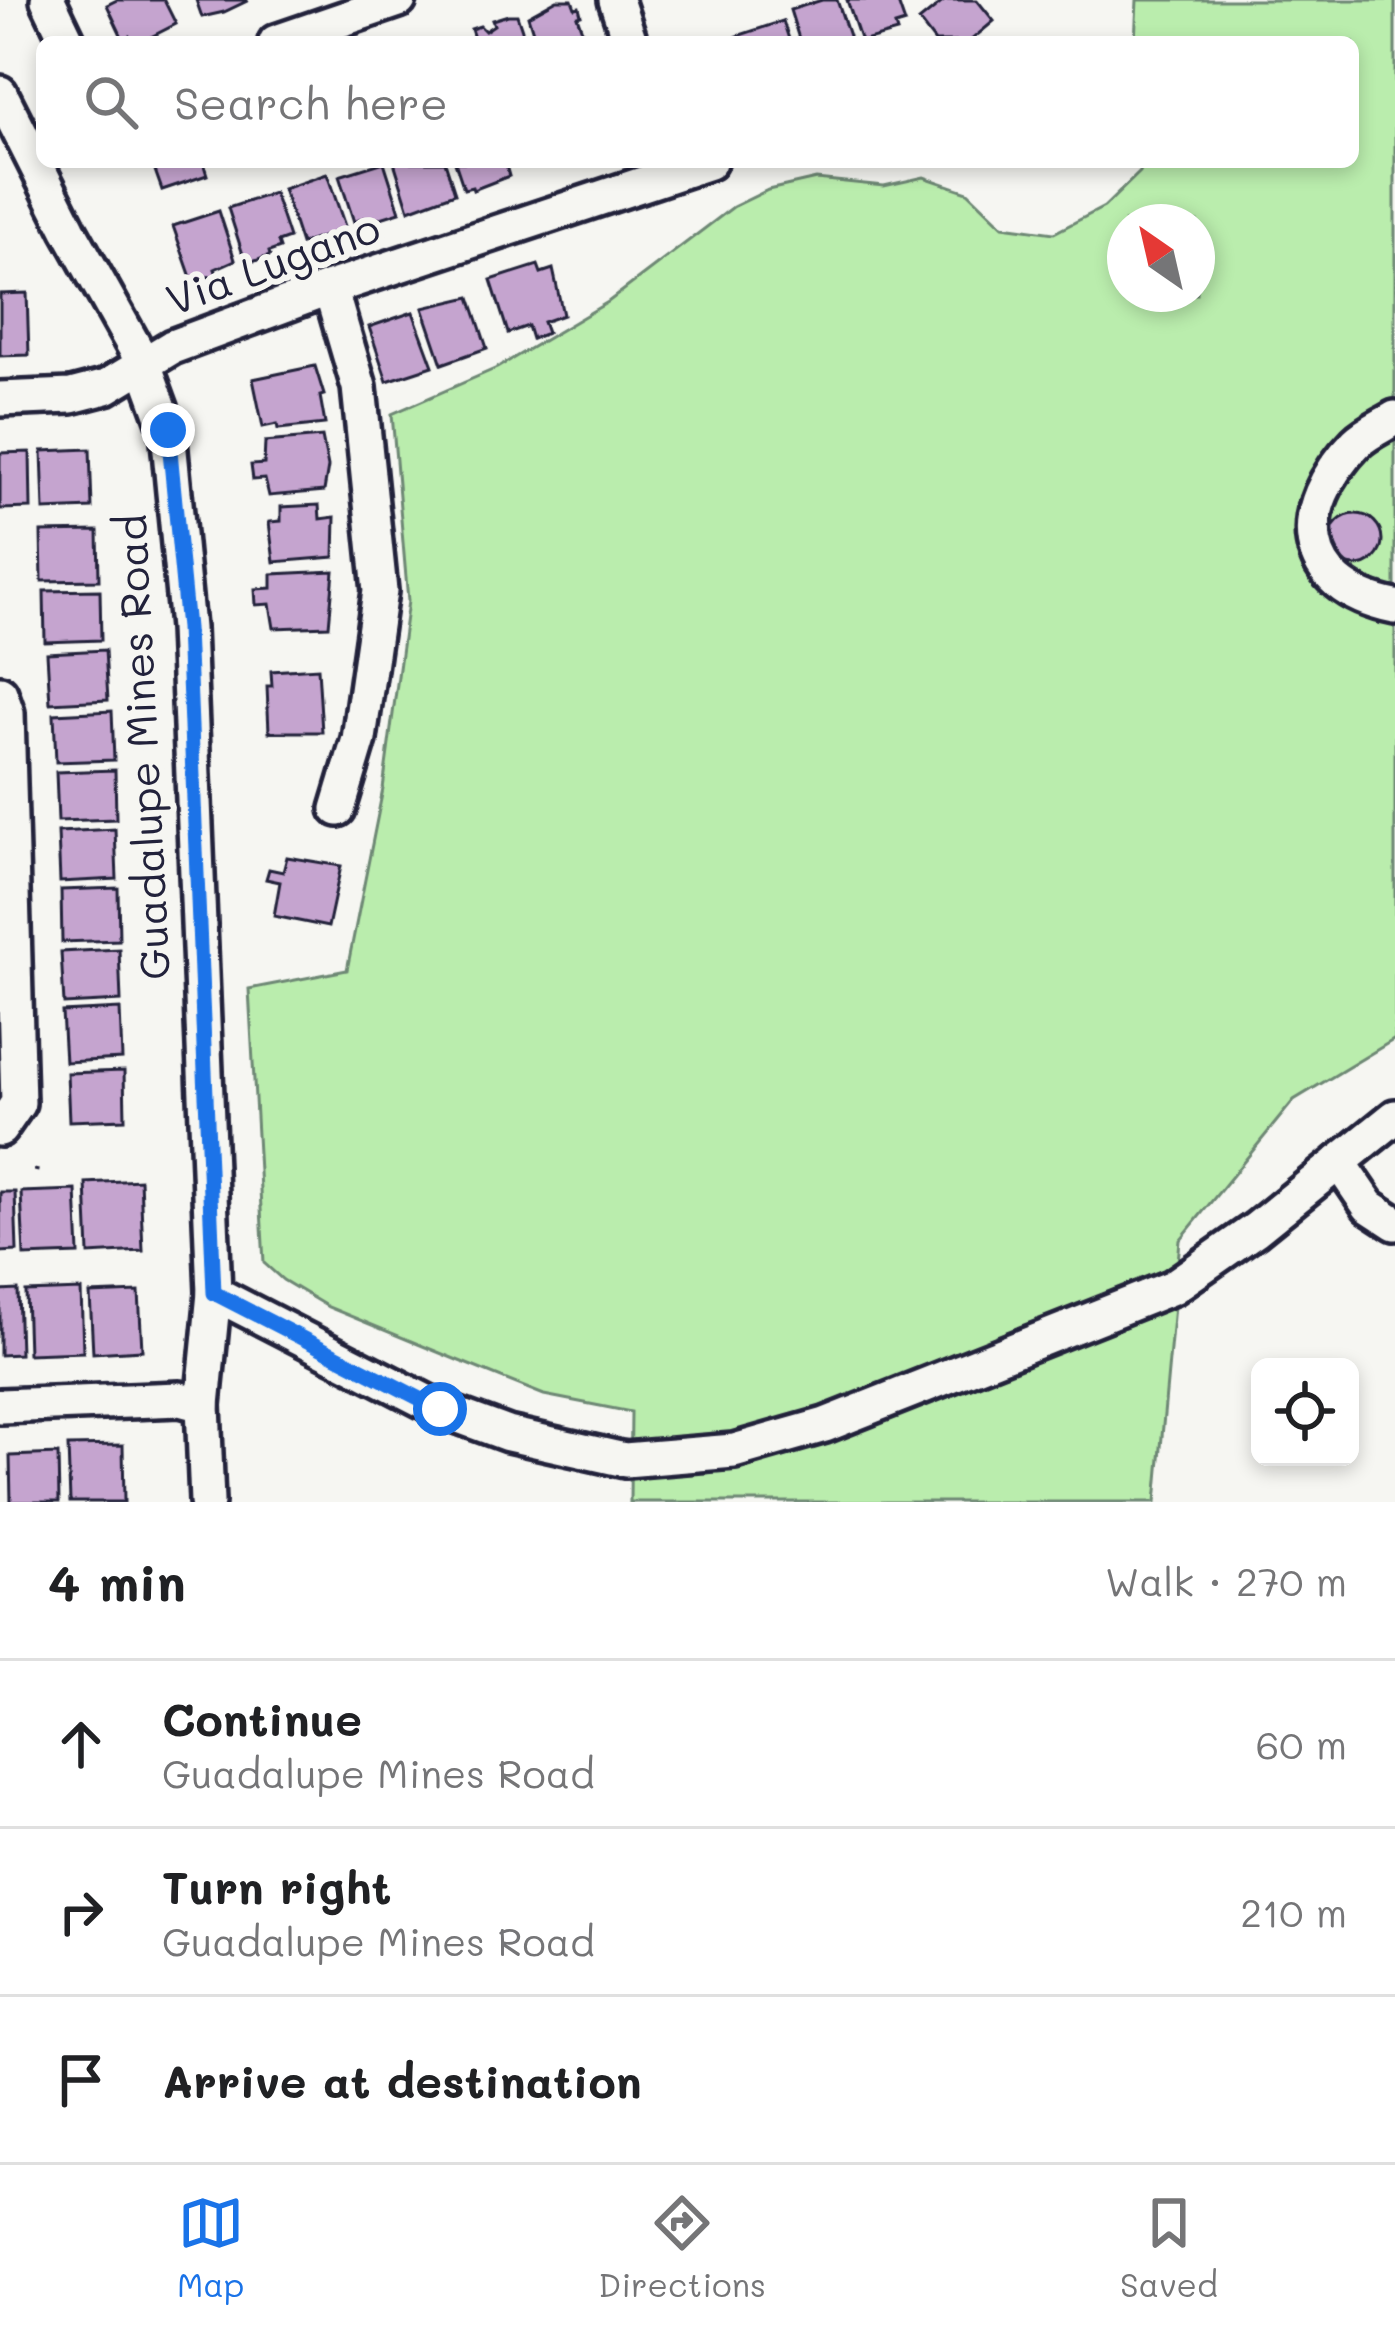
<!DOCTYPE html>
<html lang="en">
<head>
<meta charset="utf-8">
<style>
  :root { --surface:#fff; --page:#f6f6f6; --text:#202124; --muted:#757577; --line:#e0e0e0; --accent:#1a73e8 }
  body { margin:0; font-family:Mali,sans-serif; background:var(--page); color:var(--text) }
  .controls { position:absolute; right:36px; bottom:36px; display:grid; overflow:hidden; border-radius:18px; box-shadow:0 6px 18px #0003 }
  .controls button { width:108px; height:108px; display:grid; place-items:center; padding:0; border:0; border-bottom:3px solid var(--line); background:var(--surface); color:var(--text); font:60px sans-serif }
  .compass { position:absolute; left:1107px; top:204px; width:108px; height:108px; border-radius:50%; background:var(--surface); box-shadow:0 6px 18px #0003; rotate:326deg }
  .stop { position:absolute; width:36px; height:36px; margin:-27px; border:9px solid #1a73e8; border-radius:50%; background:#fff }
  .stop.end { background:#1a73e8; border-color:#fff; box-shadow:0 3px 12px #0008 }
  .list { margin:0; padding:0; list-style:none }
  h2 { display:flex; justify-content:space-between; align-items:center; height:156px; margin:0; padding:0 48px; font-size:51px }
  h2 small { font-size:39px; font-weight:400; color:var(--muted) }
  .list li { display:grid; grid-template-columns:78px 1fr auto; gap:36px; align-items:center; box-sizing:border-box; height:168px; padding:0 48px; border-top:3px solid var(--line) }
  .list b { display:block; font-size:45px; white-space:nowrap }
  .list p { margin:0; font-size:39px; white-space:nowrap; color:var(--muted) }
  .list em { font-size:39px; font-style:normal; color:var(--muted) }
  .icon { flex:none; width:66px; height:66px; fill:none; stroke:currentColor; stroke-width:2; stroke-linecap:round; stroke-linejoin:round }
  .map { position:relative; flex:none; width:1395px; height:1502px; overflow:hidden }
  .search { position:absolute; background:var(--surface); box-shadow:0 6px 18px #0003; left:36px; right:36px; top:36px; height:132px; display:flex; align-items:center; gap:30px; box-sizing:border-box; padding:0 42px; border-radius:18px; color:var(--muted); font-size:45px }
  .sheet { height:660px; background:var(--surface) }
  nav { display:flex; justify-content:space-around; align-items:center; box-sizing:border-box; height:168px; border-top:3px solid var(--line); background:var(--surface); font-size:33px; color:var(--muted) }
  nav a { display:grid; justify-items:center; gap:6px }
  nav .on { color:var(--accent) }
  .map>svg:first-child { display:block }
  .green { fill:#baedad; stroke:#6e8874; stroke-width:3; fill-rule:evenodd }
  .building { fill:#c5a4cf; stroke:#22223b; stroke-width:3 }
  .lines { fill:none; stroke-linecap:round; stroke-linejoin:round }
  .minor-casing { stroke:#22223b; stroke-width:42 }
  .path { stroke:#22223b; stroke-width:4.5; stroke-dasharray:3 9; stroke-linecap:butt }
  .minor { stroke:#f6f6f2; stroke-width:33 }
  .route { stroke:#1a73e8; stroke-width:15 }
  .labels { text-anchor:middle; stroke-width:12; stroke-linejoin:round; paint-order:stroke }
  .street-label { font-size:42px; fill:#22223b; stroke:#f6f6f2 }
</style>
</head>
<body>
<div class="map">
<svg width="1395" height="1502" viewBox="0 0 1395 1502">
  <rect width="100%" height="100%" fill="#f6f6f2"/>
  <filter id="ink" filterUnits="userSpaceOnUse"><feTurbulence type="fractalNoise" baseFrequency=".00833" numOctaves="2"/><feDisplacementMap in="SourceGraphic" scale="24" xChannelSelector="R" yChannelSelector="G"/><feConvolveMatrix kernelMatrix="1 2 1 2 8 2 1 2 1" color-interpolation-filters="sRGB"/></filter>
  <g filter="url(#ink)">
    <!-- green -->
    <path class="green" d="M 1137,0 L 1395,0 L 1395,1039 L 1294,1100 L 1180,1240 L 1156,1502 L 630,1502 L 631,1412 L 544,1395 L 457,1360 L 328,1307 L 283,1280 L 264,1263 L 249,989 L 347,970 L 383,789 L 408,601 L 392,414 L 497,368 L 608,302 L 733,207 L 768,190 L 816,179 L 884,186 L 924,177 L 968,192 L 1003,226 L 1054,233 L 1104,207 L 1140,172 L 1143,162 L 1353,162 L 1353,42 L 1135,42 ZM 1125,222 L 1197,222 L 1197,294 L 1125,294 Z"/>
    <!-- building -->
    <g class="building">
      <polygon points="117,0 164,0 176,24 141,42 131,42 129,36 123,39 107,5"/>
      <polygon points="196,0 246,0 247,1 224,12 202,17"/>
      <polygon points="557,0 572,0 575,8 579,7 581,15 577,16 586,42 536,42 528,16"/>
      <polygon points="822,0 837,0 851,42 800,42 790,10"/>
      <polygon points="847,0 897,0 905,23 895,26 897,32 861,42"/>
      <polygon points="945,0 977,0 994,21 969,42 935,42 919,21"/>
      <polygon points="508,15 517,15 526,42 475,42 471,29 480,26 485,31 494,25 492,20"/>
      <polygon points="783,21 790,42 739,42 737,36"/>
      <polygon points="152,162 203,162 207,175 162,190"/>
      <polygon points="384,162 400,212 365,223 364,218 354,222 339,176"/>
      <polygon points="394,162 445,162 455,193 409,210"/>
      <polygon points="455,162 505,162 509,176 473,190 472,187 464,189"/>
      <polygon points="327,174 346,229 301,244 283,189"/>
      <polygon points="274,193 289,238 278,242 280,248 269,252 270,256 246,264 228,208"/>
      <polygon points="219,211 235,260 215,269 217,275 192,280 173,226"/>
      <polygon points="538,265 541,273 553,269 563,315 543,322 547,333 532,339 528,326 508,333 491,280"/>
      <polygon points="27,293 29,355 0,356 0,294"/>
      <polygon points="470,297 487,348 442,364 423,308"/>
      <polygon points="413,312 433,366 387,381 369,327"/>
      <polygon points="315,366 324,395 320,396 325,424 278,429 277,424 263,427 253,379"/>
      <polygon points="322,437 328,467 324,491 269,496 265,479 253,480 251,465 264,464 265,442"/>
      <polygon points="90,449 92,508 44,510 42,451"/>
      <polygon points="30,452 31,508 0,509 0,453"/>
      <polygon points="319,505 320,519 335,517 334,557 274,562 269,522 281,521 281,507"/>
      <circle cx="1356" cy="540" r="26"/>
      <polygon points="98,531 99,580 42,581 41,532"/>
      <polygon points="334,571 329,626 274,628 270,604 256,605 255,589 272,588 272,574"/>
      <polygon points="100,590 101,640 45,642 44,591"/>
      <polygon points="105,650 108,700 50,703 47,653"/>
      <polygon points="318,668 322,732 269,732 267,686 272,686 271,671"/>
      <polygon points="112,711 114,760 56,762 54,714"/>
      <polygon points="115,770 116,819 58,821 56,772"/>
      <polygon points="115,829 117,879 60,882 58,832"/>
      <polygon points="287,857 341,866 328,927 274,916 280,882 266,879 269,869 283,872"/>
      <polygon points="118,888 119,940 62,942 61,890"/>
      <polygon points="119,949 121,1001 64,1004 61,952"/>
      <polygon points="120,1009 122,1059 65,1062 62,1012"/>
      <polygon points="124,1071 125,1119 69,1121 67,1073"/>
      <polygon points="140,1180 143,1251 89,1254 86,1183"/>
      <polygon points="76,1190 79,1254 24,1256 21,1192"/>
      <polygon points="0,1192 15,1192 17,1251 0,1252"/>
      <polygon points="18,1290 20,1354 0,1355 0,1291"/>
      <polygon points="81,1290 83,1352 28,1354 26,1292"/>
      <polygon points="139,1292 142,1350 93,1353 90,1294"/>
      <polygon points="123,1445 124,1502 70,1502 68,1446"/>
      <polygon points="58,1454 59,1502 11,1502 10,1456"/>
    </g>
    <g class="lines">
      <!-- minor casing -->
      <g class="minor-casing">
        <g id="minor">
          <polyline points="48,0 68,42"/>
          <polyline points="616,0 630,42"/>
          <polyline points="276,42 399,0"/>
          <polyline points="0,93 69,230 144,364 168,430 187,628 214,1293 203,1405 207,1502"/>
          <polyline points="330,288 359,387 380,591 359,739 338,809"/>
          <polyline points="0,399 71,396 106,387 172,347 330,288 709,162"/>
          <path d="M 1395,418 C 1382,426 1366,433 1356,443 C 1293,508 1295,587 1395,607"/>
          <polyline points="0,693 7,713 18,1103 0,1129"/>
          <polyline points="1339,1162 1369,1206 1395,1223"/>
          <polyline points="214,1293 440,1409 508,1434 625,1460 734,1451 825,1425 1173,1287 1256,1229 1395,1117"/>
          <polyline points="0,1406 180,1399 203,1405"/>
        </g>
      </g>
      <!-- path -->
      <polyline class="path" points="36,1172 38,1162"/>
      <!-- minor -->
      <use href="#minor" class="minor"/>
    </g>
  </g>
  <g class="lines" filter="url(#ink)">
    <!-- route -->
    <polyline class="route" points="168,430 187,628 214,1293 440,1409"/>
  </g>
  <g class="labels">
    <!-- street labels -->
    <g class="street-label">
      <text transform="translate(273 264) rotate(-20)" y="15">Via Lugano</text>
      <text transform="translate(143 747) rotate(-93)" y="15">Guadalupe Mines Road</text>
    </g>
  </g>
</svg>
<div class="controls">
<button><svg class="icon" aria-label="locate" viewBox="0 0 24 24"><circle cx="12" cy="12" r="6"/><path d="M12 2v4M12 18v4M2 12h4M18 12h4"/></svg></button>
</div>
<svg class="compass" viewBox="-18 -18 36 36"><path d="M0-13l5 13h-10z" fill="#e53935"/><path d="M0 13l5-13h-10z" fill="#757577"/></svg>
<div class="stop" style="left:440px;top:1409px"></div>
<div class="stop end" style="left:168px;top:430px"></div>
<div class="search"><svg class="icon" aria-label="search" viewBox="0 0 24 24"><circle cx="10" cy="10" r="6"/><path d="M15 15l6 6"/></svg>Search here</div>
</div>
<section class="sheet">
<h2>4 min<small>Walk · 270 m</small></h2>
<ul class="list">
<li><svg class="icon" aria-label="ahead" viewBox="0 0 24 24"><path d="M12 20V5M6 11l6-6 6 6"/></svg><div><b>Continue</b><p>Guadalupe Mines Road</p></div><em>60 m</em></li>
<li><svg class="icon" aria-label="right" viewBox="0 0 24 24"><path d="M7 20v-9h11M14 6l5 5-5 5"/></svg><div><b>Turn right</b><p>Guadalupe Mines Road</p></div><em>210 m</em></li>
<li><svg class="icon" aria-label="arrive" viewBox="0 0 24 24"><path d="M6 21V4h12l-3 4 3 4H6"/></svg><div><b>Arrive at destination</b></div></li>
</ul>
</section>
<nav>
<a class="on"><svg class="icon" aria-label="map" viewBox="0 0 24 24"><path d="M3 6l6-2 6 2 6-2v14l-6 2-6-2-6 2zM9 4v14M15 6v14"/></svg>Map</a>
<a><svg class="icon" aria-label="directions" viewBox="0 0 24 24"><path d="M12 3l9 9-9 9-9-9zM9 14v-3h6M13 9l2 2-2 2"/></svg>Directions</a>
<a><svg class="icon" aria-label="saved" viewBox="0 0 24 24"><path d="M7 4h10v16l-5-4-5 4z"/></svg>Saved</a>
</nav>
</body>
</html>
